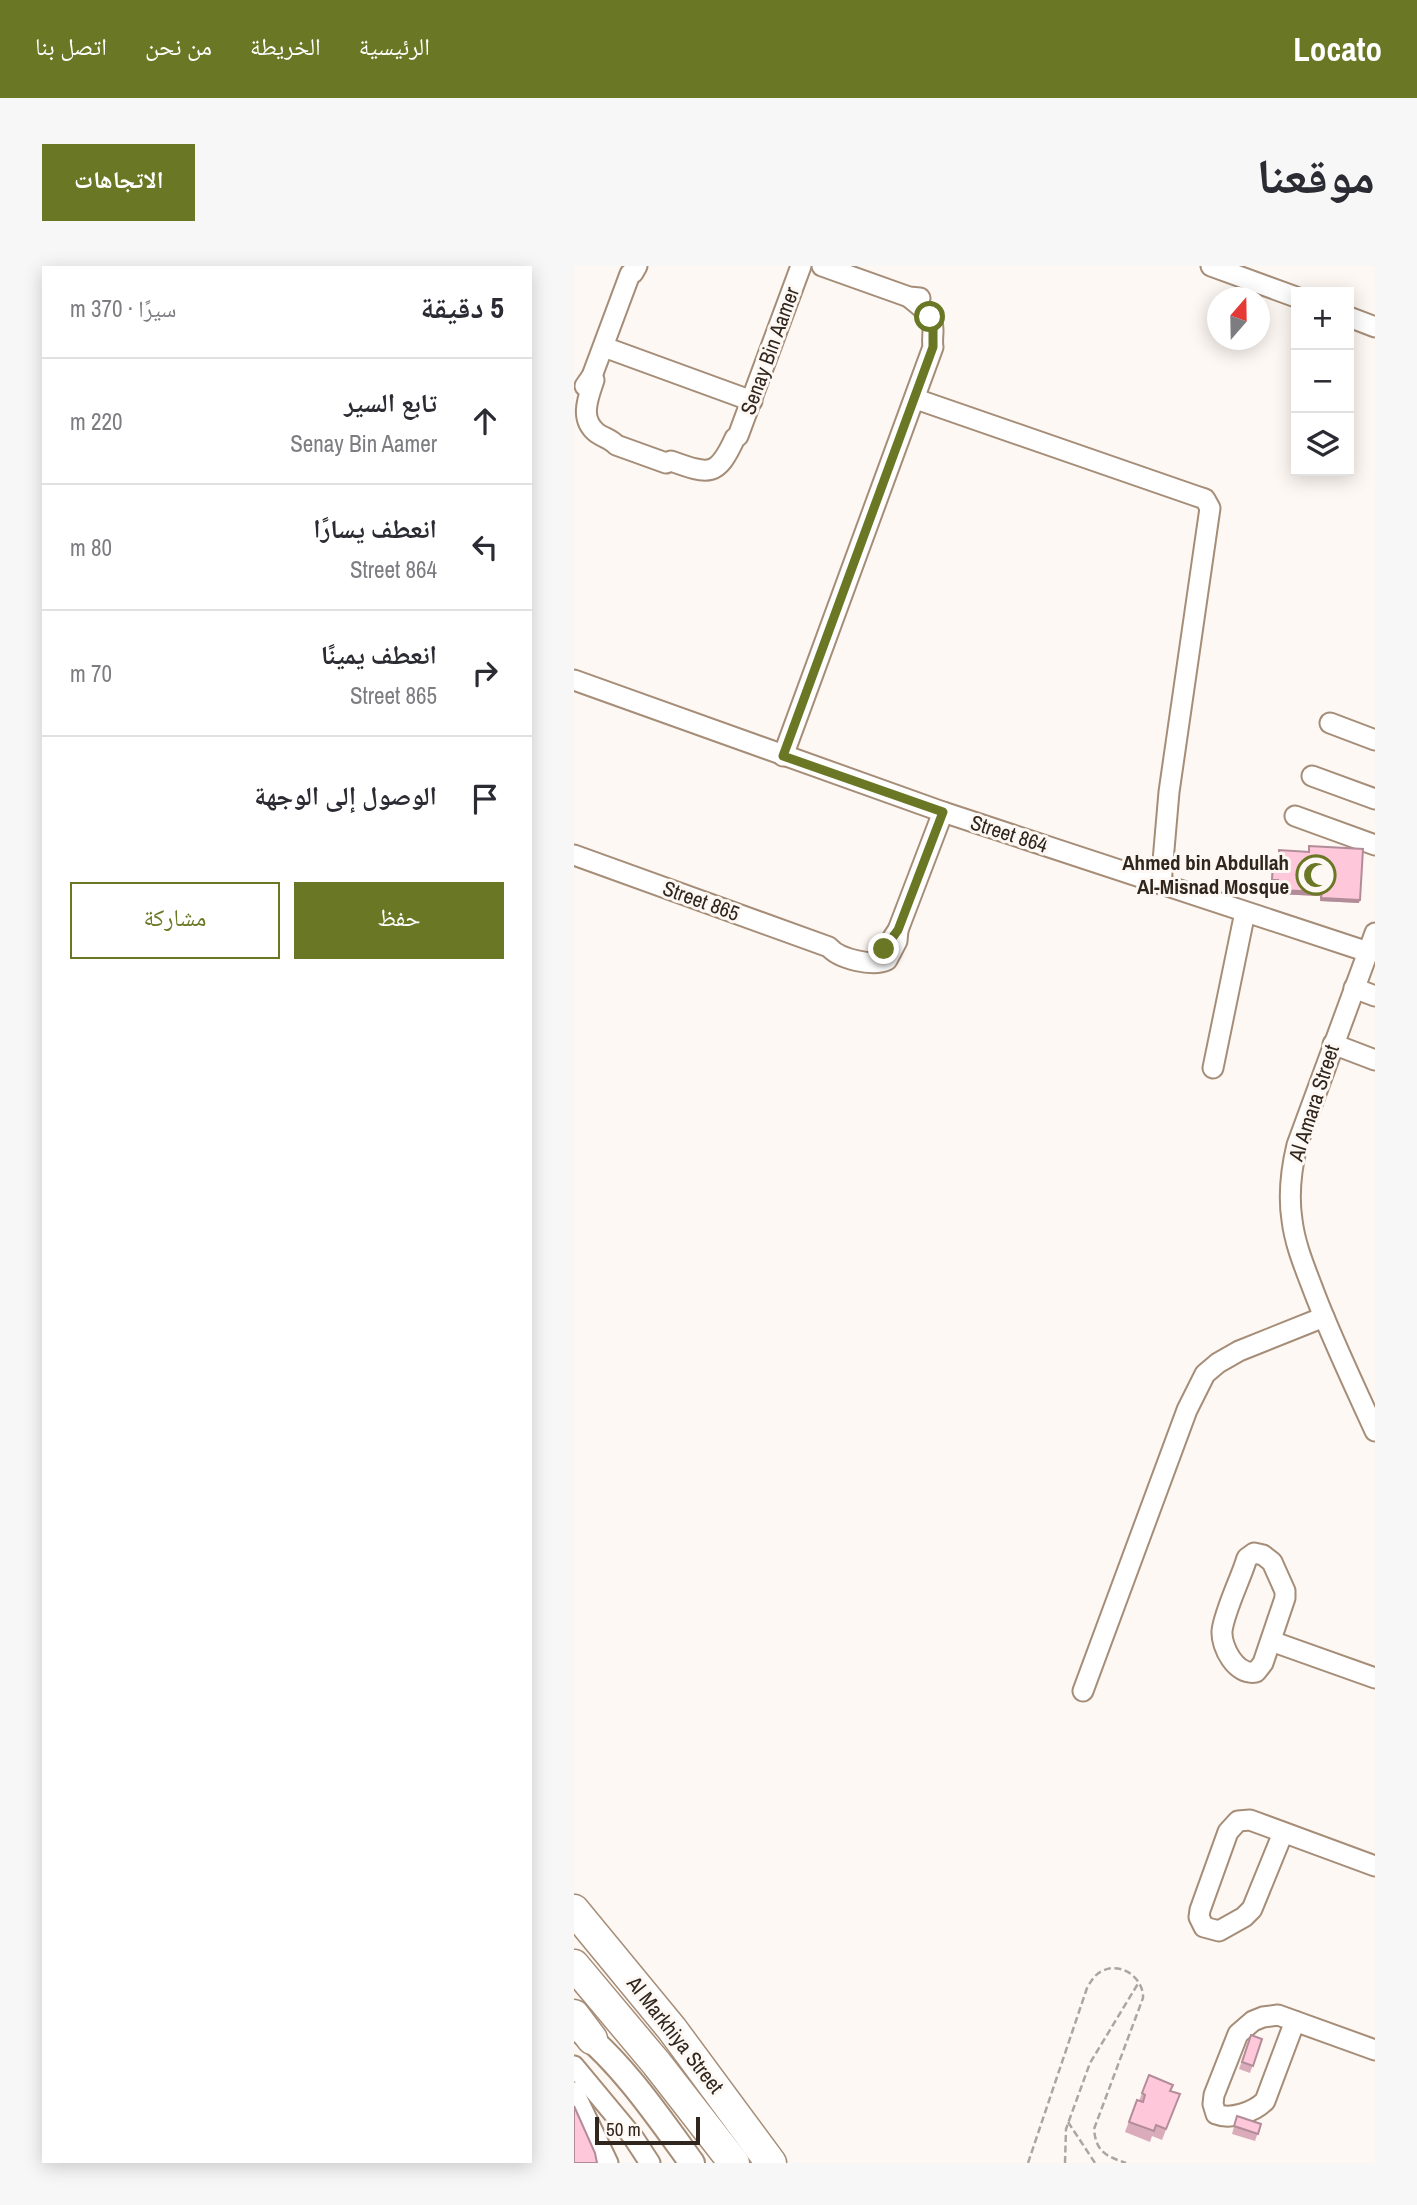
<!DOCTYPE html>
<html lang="ar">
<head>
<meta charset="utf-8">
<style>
  :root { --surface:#fff; --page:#f7f7f7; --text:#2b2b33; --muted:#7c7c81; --line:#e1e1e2; --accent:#6a7826 }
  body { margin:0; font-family:"Archivo Narrow","Noto Naskh Arabic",sans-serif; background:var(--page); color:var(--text); direction:rtl }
  .controls { position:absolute; right:21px; top:21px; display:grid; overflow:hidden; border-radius:0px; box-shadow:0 4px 18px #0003 }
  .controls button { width:63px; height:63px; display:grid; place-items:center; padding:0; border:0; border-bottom:2px solid var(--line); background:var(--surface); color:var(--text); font:35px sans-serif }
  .compass { position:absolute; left:633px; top:21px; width:63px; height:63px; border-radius:50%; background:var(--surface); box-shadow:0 4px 18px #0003; rotate:20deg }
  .scale { position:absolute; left:21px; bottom:18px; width:105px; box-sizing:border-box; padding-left:7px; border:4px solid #30261e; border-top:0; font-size:19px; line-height:24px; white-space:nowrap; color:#30261e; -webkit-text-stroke:5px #fdf8f3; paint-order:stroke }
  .stop { position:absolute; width:21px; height:21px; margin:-16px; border:5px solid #6a7826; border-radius:50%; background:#fff }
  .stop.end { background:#6a7826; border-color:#fff; box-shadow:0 2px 7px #0008 }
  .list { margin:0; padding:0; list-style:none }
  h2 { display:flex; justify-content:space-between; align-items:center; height:91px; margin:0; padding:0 28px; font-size:30px }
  h2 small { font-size:23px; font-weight:400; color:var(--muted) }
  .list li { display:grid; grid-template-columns:46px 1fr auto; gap:21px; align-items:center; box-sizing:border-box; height:126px; padding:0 28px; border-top:2px solid var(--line) }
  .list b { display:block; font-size:26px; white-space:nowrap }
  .list p { margin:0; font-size:23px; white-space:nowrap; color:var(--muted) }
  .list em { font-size:23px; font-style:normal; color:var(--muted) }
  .actions { display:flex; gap:14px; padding:21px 28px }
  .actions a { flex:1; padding:16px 0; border:2px solid var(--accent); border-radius:0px; text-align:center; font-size:24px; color:var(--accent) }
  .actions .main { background:var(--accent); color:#fff }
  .icon { flex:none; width:38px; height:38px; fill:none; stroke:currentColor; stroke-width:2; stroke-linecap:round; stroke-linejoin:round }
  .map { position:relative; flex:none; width:801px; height:1897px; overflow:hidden; direction:ltr; border-radius:0px }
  header { display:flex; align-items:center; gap:42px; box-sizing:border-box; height:98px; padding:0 35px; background:var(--accent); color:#fff }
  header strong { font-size:33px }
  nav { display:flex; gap:38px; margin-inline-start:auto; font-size:24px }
  .intro { display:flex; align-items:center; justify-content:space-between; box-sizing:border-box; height:168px; padding:0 42px }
  h1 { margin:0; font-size:49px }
  .button { padding:18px 32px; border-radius:0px; background:var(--accent); color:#fff; font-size:24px; font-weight:700 }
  main { display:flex; gap:42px; padding:0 42px }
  aside { flex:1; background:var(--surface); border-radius:0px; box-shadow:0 4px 18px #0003 }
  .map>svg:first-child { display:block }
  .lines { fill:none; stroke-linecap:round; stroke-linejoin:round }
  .minor-casing { stroke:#a68d78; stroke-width:23 }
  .major-casing { stroke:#a68d78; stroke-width:28 }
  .highway-casing { stroke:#a68d78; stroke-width:33 }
  .path { stroke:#ada6a0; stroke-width:2.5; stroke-dasharray:7 3.5; stroke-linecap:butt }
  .minor { stroke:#fff; stroke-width:19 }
  .major { stroke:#fff; stroke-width:24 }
  .highway { stroke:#fff; stroke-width:30 }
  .wall { fill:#daacbb }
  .shaded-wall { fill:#b28c99 }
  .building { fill:#fec8da; stroke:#b28c99; stroke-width:2 }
  .route { stroke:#6a7826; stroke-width:9 }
  .labels { text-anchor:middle; stroke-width:6; stroke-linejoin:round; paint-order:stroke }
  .street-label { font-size:21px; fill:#30261e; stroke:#fdf8f3 }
  .poi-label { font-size:21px; font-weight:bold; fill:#30261e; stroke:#fdf8f3; text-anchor:end }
</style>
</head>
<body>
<header>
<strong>Locato</strong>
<nav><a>الرئيسية</a><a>الخريطة</a><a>من نحن</a><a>اتصل بنا</a></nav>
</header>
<div class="intro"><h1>موقعنا</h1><a class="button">الاتجاهات</a></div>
<main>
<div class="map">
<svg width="801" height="1897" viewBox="0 0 801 1897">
  <rect width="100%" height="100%" fill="#fdf8f3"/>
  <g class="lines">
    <!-- minor casing -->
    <g class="minor-casing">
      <g id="minor">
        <polyline points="248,0 335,31 346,32"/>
        <polyline points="637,0 722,31"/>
        <polyline points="775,51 801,61"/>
        <polyline points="30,81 178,135"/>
        <path d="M 18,110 L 20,114 C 14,132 5,153 23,167 C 30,172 37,173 42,179 L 92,197 L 97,195 C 136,209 143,211 161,172 L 164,170 L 227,0"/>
        <polyline points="11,120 18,110 56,8 59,7 63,0"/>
        <polyline points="342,133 622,230 631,233 636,242 595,526 587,618"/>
        <polyline points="0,414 369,546 794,686"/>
        <polyline points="756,457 801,474"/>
        <path d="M 209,490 L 359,81 C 358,76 359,70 359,64 C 359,47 346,41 335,31"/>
        <polyline points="738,510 801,533"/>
        <polyline points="721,550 801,579"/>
        <path d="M 0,589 L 255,681 C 265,693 299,701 313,694 L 323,675 L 324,664"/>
        <path d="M 801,667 L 723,879 C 717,904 714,928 718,954 C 721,979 731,1002 740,1026 C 758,1073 780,1119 801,1165"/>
        <polyline points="318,673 324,664 369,546"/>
        <polyline points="780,722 801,730"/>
        <polyline points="759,778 801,794"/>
        <polyline points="639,802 671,646"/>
        <path d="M 680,1287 L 689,1289 L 698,1296 L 711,1325 L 711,1332 L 689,1397 L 682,1406 C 662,1410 647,1381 648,1365 C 650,1347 665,1316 671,1298 L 673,1292 Z"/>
        <polyline points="697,1375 801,1412"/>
        <polyline points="509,1425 613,1144 631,1108 644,1097 665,1085 750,1051"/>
        <polyline points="709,1567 678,1643 670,1651 645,1665 630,1661 625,1651 626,1644 654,1566 664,1555 676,1554 801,1600"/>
        <path d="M 721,1755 L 691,1835 C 680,1846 657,1854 642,1848 L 639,1838 L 640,1829 L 664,1768 L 679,1755 L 689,1751 L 704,1749 L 801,1784"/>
        <polyline points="0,1800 59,1871 76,1897"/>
        <polyline points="0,1826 34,1897"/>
      </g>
    </g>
    <!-- major casing -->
    <g class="major-casing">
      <path id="major" d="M 3,1762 C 46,1794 86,1853 118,1897"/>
    </g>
    <!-- highway casing -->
    <g class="highway-casing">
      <g id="highway">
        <polyline points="0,1644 98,1763 197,1897"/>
        <polyline points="0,1699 83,1798 160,1897"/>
        <polyline points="0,1749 18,1773"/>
      </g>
    </g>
    <!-- path -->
    <g class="path">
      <polyline points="494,1856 521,1897"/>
      <path d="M 454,1897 L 513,1722 C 517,1715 521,1708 528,1705 C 548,1695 570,1713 569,1732 L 520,1863 C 522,1886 532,1890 552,1897"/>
      <polyline points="491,1897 492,1863 516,1797 565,1716"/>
    </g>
    <!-- minor -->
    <use href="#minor" class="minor"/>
    <!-- major -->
    <use href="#major" class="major"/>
    <!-- highway -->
    <use href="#highway" class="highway"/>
  </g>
  <!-- wall -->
  <g class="wall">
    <polygon points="735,580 785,637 746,635 746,630 702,628 703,617 697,617 698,601 699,598 703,598 705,584 734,586"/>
    <polygon points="677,1769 688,1773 676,1807 665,1803"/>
    <polygon points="575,1809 596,1825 606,1828 588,1874 578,1870 576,1876 551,1866 563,1834 565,1835"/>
    <polygon points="663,1850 687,1858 681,1875 658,1868"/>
  </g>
  <!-- shaded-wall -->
  <g class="shaded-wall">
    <polygon points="698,614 704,614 703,617 697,617"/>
    <polygon points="703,624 748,626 746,630 702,628"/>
    <polygon points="747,632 786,634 785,637 746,635"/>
  </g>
  <!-- building -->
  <g class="building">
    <polygon points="735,580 789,583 786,634 747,632 748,626 703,624 704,614 698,614 699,598 705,598 705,584 735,586"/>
    <polygon points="677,1769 688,1773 679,1800 668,1796"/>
    <polygon points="575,1809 599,1819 596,1825 606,1828 592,1863 582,1859 580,1865 555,1856 563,1834 569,1836 571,1829 568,1827"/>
    <polygon points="0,1840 21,1887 23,1897 0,1897"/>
    <polygon points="663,1850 687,1858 684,1868 660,1860"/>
  </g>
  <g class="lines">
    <!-- route -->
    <polyline class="route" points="310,683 324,664 369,546 209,490 359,81 359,58 356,51"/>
  </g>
  <!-- icons -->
  <defs>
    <g id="mosque-ring" transform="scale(2.0125)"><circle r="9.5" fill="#fdf8f3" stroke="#6a7826" stroke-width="1.5"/><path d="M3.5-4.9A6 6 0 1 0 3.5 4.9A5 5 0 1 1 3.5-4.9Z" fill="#6a7826"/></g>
  </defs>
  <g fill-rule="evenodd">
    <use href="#mosque-ring" x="742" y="609"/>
  </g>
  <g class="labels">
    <!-- street labels -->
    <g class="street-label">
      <text transform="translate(196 85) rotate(-70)" y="7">Senay Bin Aamer</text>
      <text transform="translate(435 568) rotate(18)" y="7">Street 864</text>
      <text transform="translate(127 635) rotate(20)" y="7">Street 865</text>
      <text transform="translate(740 837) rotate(-72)" y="7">Al Amara Street</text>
      <text transform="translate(101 1769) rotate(52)" y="7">Al Markhiya Street</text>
    </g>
    <!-- poi labels -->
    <g class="poi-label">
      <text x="715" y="604">Ahmed bin Abdullah<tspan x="715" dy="24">Al-Misnad Mosque</tspan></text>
    </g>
  </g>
</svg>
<div class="controls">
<button>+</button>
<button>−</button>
<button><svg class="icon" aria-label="layers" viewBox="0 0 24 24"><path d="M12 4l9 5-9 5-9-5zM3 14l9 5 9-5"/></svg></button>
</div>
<svg class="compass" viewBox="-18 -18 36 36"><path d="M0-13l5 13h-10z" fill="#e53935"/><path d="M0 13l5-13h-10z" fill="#7c7c81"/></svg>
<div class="scale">50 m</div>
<div class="stop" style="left:356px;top:51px"></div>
<div class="stop end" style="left:310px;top:683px"></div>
</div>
<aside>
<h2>5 دقيقة<small>سيرًا · 370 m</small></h2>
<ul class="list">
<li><svg class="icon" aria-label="ahead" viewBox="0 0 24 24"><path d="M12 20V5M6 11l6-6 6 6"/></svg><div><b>تابع السير</b><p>Senay Bin Aamer</p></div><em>220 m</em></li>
<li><svg class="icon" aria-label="left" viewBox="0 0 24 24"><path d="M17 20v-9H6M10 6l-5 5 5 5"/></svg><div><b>انعطف يسارًا</b><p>Street 864</p></div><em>80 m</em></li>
<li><svg class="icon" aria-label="right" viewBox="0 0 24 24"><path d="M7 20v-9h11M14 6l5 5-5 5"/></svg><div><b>انعطف يمينًا</b><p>Street 865</p></div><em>70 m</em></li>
<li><svg class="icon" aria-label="arrive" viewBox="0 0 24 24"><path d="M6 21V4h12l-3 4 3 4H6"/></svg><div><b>الوصول إلى الوجهة</b></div></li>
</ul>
<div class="actions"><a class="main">حفظ</a><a>مشاركة</a></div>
</aside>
</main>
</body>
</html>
